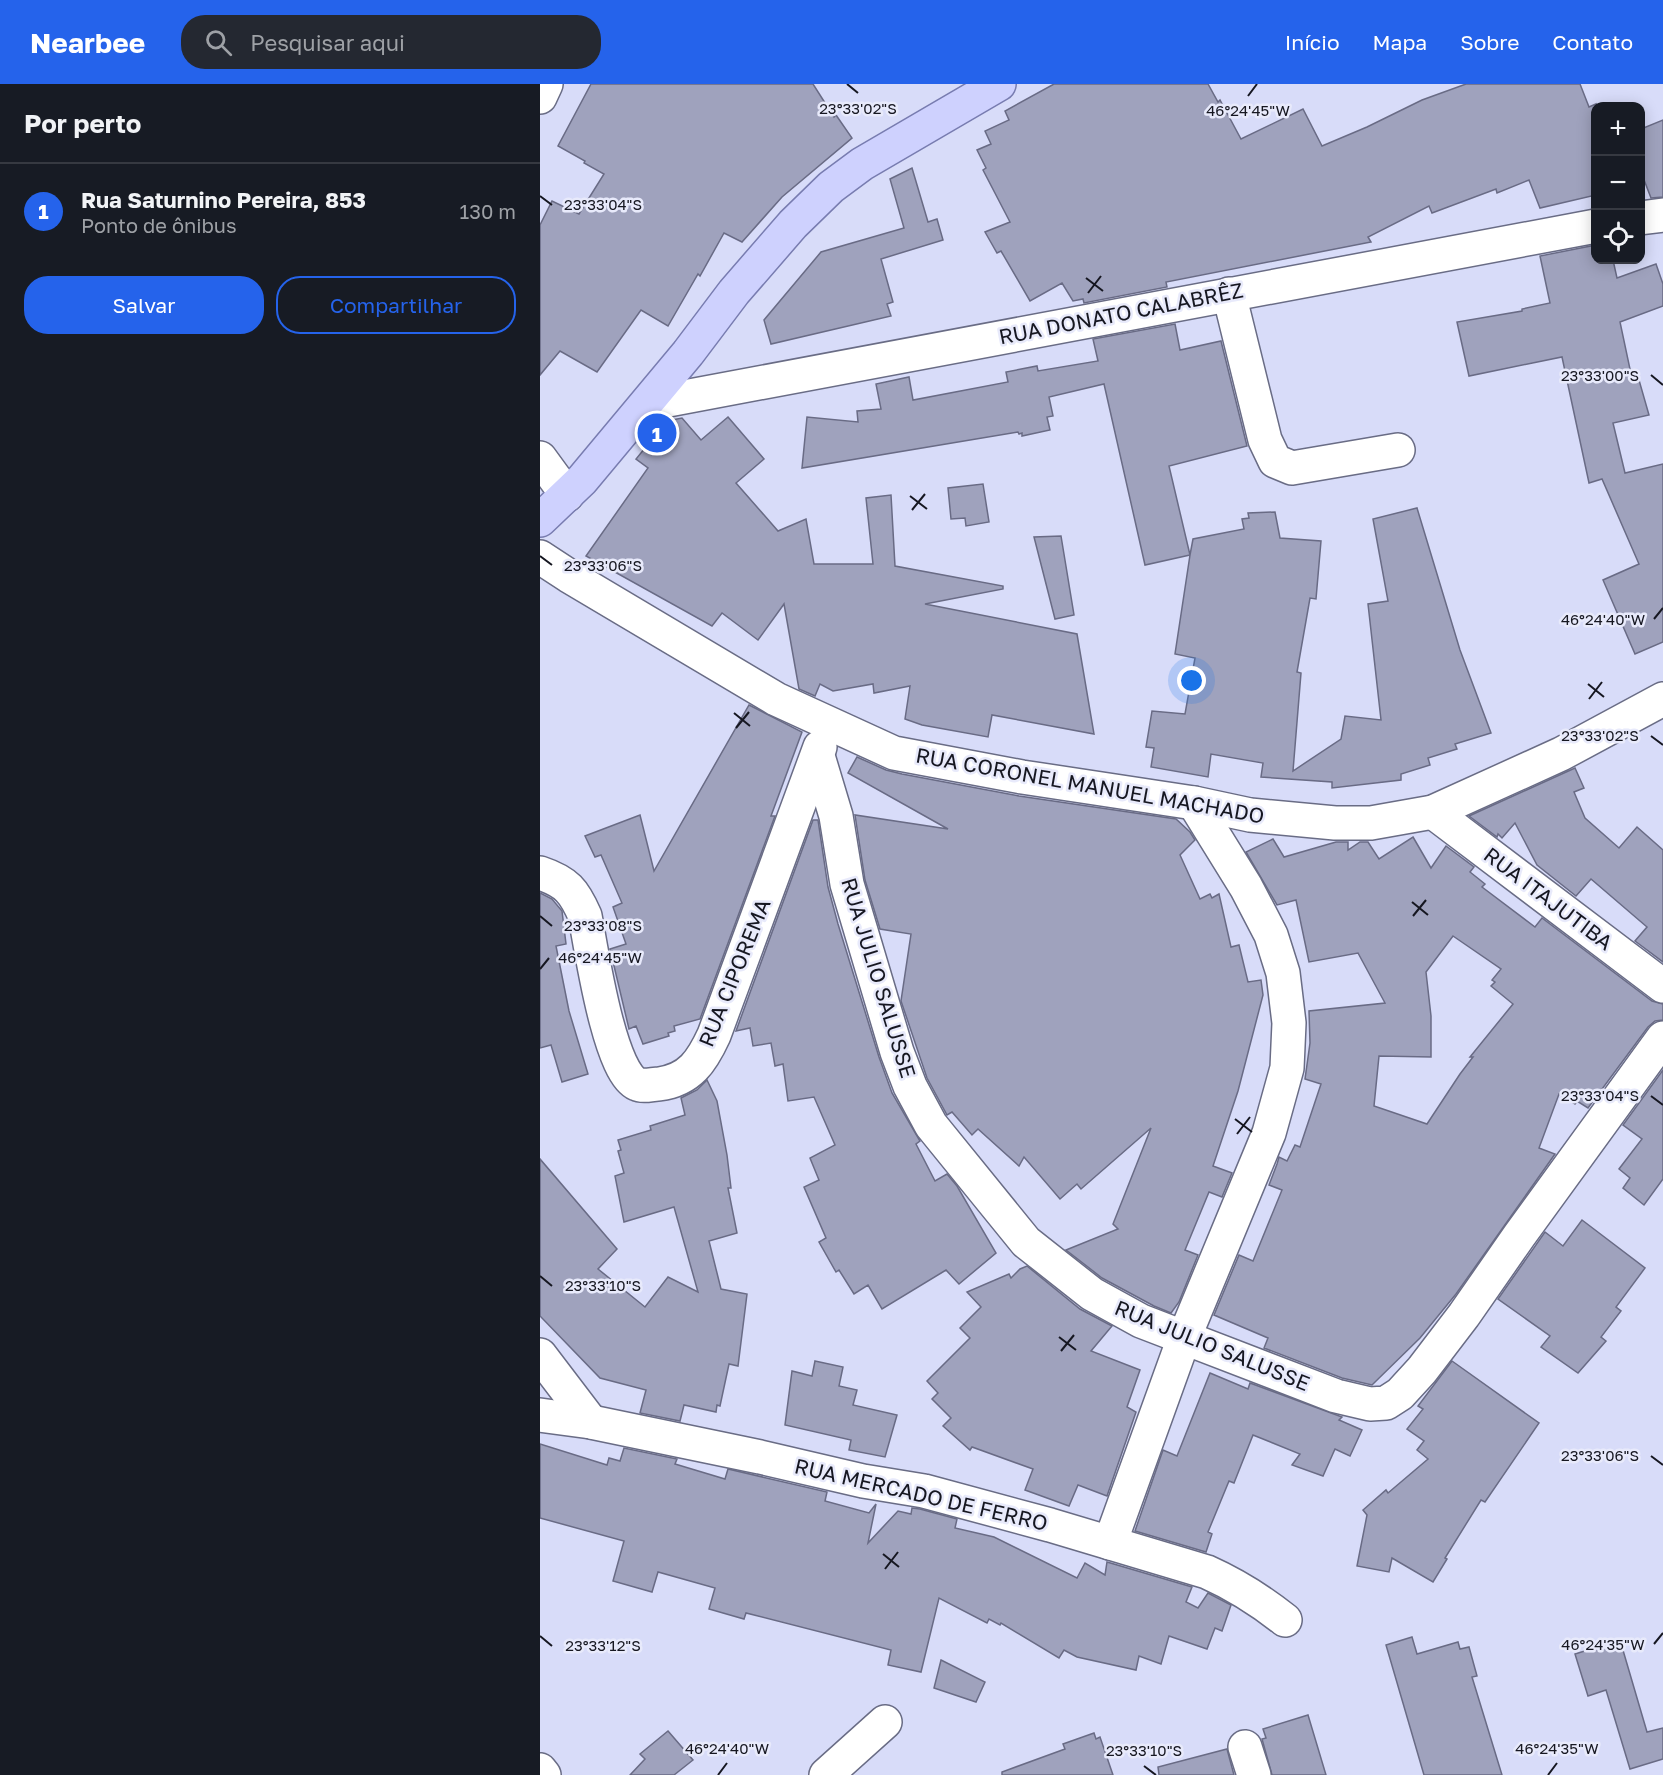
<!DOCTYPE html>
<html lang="pt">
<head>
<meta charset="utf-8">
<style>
  :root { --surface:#171b24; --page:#242831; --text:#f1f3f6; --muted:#9ea1a6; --line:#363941; --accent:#2563eb }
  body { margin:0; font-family:"Golos Text",sans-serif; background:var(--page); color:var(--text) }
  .controls { position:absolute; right:18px; top:18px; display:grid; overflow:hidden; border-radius:12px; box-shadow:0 3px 15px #0003 }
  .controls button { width:54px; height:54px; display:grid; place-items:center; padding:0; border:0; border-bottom:2px solid var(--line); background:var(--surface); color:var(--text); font:30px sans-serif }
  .you { position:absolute; left:652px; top:597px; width:21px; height:21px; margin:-15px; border:4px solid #fff; border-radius:50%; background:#1a73e8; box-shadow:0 0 0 9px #1a73e833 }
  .badge { display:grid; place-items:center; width:39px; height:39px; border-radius:50%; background:var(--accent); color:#fff; font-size:20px; font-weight:700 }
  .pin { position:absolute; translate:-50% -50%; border:3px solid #fff; box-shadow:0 2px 6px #0006 }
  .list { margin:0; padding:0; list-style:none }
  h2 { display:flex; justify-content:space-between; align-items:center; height:78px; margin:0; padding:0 24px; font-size:26px }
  h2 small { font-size:20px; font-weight:400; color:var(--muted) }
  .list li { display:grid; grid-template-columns:39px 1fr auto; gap:18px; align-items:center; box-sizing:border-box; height:96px; padding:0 24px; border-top:2px solid var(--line) }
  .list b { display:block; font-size:22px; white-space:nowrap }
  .list p { margin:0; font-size:20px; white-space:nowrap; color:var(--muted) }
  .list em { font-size:20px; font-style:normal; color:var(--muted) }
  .actions { display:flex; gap:12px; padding:18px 24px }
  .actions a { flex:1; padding:14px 0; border:2px solid var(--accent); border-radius:24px; text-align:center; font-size:21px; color:var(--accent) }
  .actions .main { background:var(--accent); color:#fff }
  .icon { flex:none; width:33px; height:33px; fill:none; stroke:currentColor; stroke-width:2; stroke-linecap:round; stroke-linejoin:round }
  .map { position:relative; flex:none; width:1123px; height:1691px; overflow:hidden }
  header { display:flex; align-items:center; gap:36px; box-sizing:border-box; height:84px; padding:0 30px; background:var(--accent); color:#fff }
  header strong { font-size:28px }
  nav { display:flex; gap:33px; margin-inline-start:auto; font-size:21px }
  .search { width:420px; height:54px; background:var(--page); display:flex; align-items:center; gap:15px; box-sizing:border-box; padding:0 21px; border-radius:24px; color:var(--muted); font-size:22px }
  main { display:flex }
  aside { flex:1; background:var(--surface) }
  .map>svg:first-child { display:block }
  .building { fill:#9fa2bd; stroke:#696b85; stroke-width:1.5; fill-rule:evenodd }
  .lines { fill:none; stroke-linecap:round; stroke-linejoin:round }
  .minor-casing { stroke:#696c85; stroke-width:36 }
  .major-casing { stroke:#787cb0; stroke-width:36 }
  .minor { stroke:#fff; stroke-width:33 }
  .major { stroke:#ced1fe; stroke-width:33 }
  .ticks { fill:none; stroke:#161721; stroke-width:2 }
  .labels { text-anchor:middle; stroke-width:5; stroke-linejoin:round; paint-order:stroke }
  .street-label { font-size:21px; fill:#161721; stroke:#e8eafb }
  .ticks-label { font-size:15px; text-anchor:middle; fill:#161721; stroke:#e8eafb; stroke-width:5; stroke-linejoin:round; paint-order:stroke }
</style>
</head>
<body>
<header>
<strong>Nearbee</strong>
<div class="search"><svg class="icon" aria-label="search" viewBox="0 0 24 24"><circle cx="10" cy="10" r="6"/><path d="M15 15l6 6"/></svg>Pesquisar aqui</div>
<nav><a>Início</a><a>Mapa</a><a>Sobre</a><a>Contato</a></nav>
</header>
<main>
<aside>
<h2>Por perto<small></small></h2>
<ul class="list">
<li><span class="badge">1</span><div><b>Rua Saturnino Pereira, 853</b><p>Ponto de ônibus</p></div><em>130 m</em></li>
</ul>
<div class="actions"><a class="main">Salvar</a><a>Compartilhar</a></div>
</aside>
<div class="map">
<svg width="1123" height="1691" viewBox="0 0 1123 1691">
  <rect width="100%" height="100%" fill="#d8dcf9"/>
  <!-- building -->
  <g class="building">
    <polygon points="51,0 273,0 294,33 296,31 312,54 242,113 202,158 184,149 160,192 158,190 128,242 101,226 57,288 20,267 0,291 0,141 12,117 39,130 64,90 44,79 45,77 18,62"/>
    <polygon points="514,0 668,0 678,18 680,16 701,55 763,25 782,62 827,43 882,16 926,0 1040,0 1049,23 1056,20 1056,111 1000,124 989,96 957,109 956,105 892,129 889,122 828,153 831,158 626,198 627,203 544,219 543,215 533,217 522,199 490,217 461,167 457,169 445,148 470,138 443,86 446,84 437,66 451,60 445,47 469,36 465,27"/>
    <polygon points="1123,36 1123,113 1111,114 1101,88 1101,45"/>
    <polygon points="372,84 388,138 397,135 403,156 341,175 353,218 347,220 351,232 231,260 224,236 281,168 364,144 350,95"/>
    <polygon points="1056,161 1056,176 1073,176 1077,194 1116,180 1123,200 1123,222 1080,238 1091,290 1097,289 1109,331 1073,339 1085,389 1123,380 1123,558 1095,570 1063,496 1099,480 1062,395 1049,399 1022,273 929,292 917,238 982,227 982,225 1010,219 1000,172"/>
    <polygon points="635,240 640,266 681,257 707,362 629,382 650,471 653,455 704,445 702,435 709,434 708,429 735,428 740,454 781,457 776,515 770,514 757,588 761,589 753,687 801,655 805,632 841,636 828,520 848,517 833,435 877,424 920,566 951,649 915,660 917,665 888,674 890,681 861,690 861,696 792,704 792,698 721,693 723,679 671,670 668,693 611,683 614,664 606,663 612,627 645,630 655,574 635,570 650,471 605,481 564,300 509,313 513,332 507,333 510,346 482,352 482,349 479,350 478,348 262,384 267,333 318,338 317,327 341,325 336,300 369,293 373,316 468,298 466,288 497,282 498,287 558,277 553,255"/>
    <polygon points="188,333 224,375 196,399 238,447 266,435 274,480 333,480 326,414 351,411 355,482 463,502 463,505 385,520 537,550 554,650 452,631 448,653 382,641 365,635 370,602 334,609 333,600 293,607 280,600 275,612 259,605 244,520 218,556 182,529 172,542 46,472 108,384 96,375 127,337 142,334 161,356"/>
    <polygon points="443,400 449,438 426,442 425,434 411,435 408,404"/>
    <polygon points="521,452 534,531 515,535 494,453"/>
    <polygon points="209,621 262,648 231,732 235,732 160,935 134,942 135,947 128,949 129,952 103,960 96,942 89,945 70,865 86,860 73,823 82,819 61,771 55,773 45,752 100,731 114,787"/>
    <polygon points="317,673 346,686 362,690 479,712 636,735 650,748 655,756 640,771 660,815 670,810 672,814 679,810 691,863 699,861 708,898 721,896 723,911 698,1007 673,1082 692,1089 682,1113 669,1108 645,1166 658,1171 639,1218 631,1229 614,1222 562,1194 526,1166 578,1145 573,1140 611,1044 541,1105 537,1100 520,1115 484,1073 479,1082 438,1045 432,1051 412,1028 407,1031 387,994 361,917 371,850 340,845 325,796 315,731 408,745 308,689"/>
    <polygon points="1035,684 1044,704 1034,708 1045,734 1079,764 1097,743 1123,766 1123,878 1095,857 1107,843 1051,795 1036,812 997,781 975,739 962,754 958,750 957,753 929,732"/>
    <polygon points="273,736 278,736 288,803 298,840 339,973 352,1009 380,1057 376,1060 395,1097 407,1090 417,1102 456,1169 419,1200 406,1186 342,1225 328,1201 314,1210 299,1186 296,1188 279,1158 286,1154 264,1103 279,1096 270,1074 295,1061 274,1013 248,1017 243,980 235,982 231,959 213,962 210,944 196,947"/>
    <path d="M 873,753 L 891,784 L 906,762 L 934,783 L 930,788 L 945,800 L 942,803 L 995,843 L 1002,834 L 1112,917 L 1123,920 L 1123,936 L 1115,937 L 1108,943 L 1048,1024 L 1037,1017 L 1035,1020 L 1019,1010 L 999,1064 L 1015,1070 L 916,1210 L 880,1254 L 832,1301 L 802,1294 L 724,1264 L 728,1254 L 674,1231 L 699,1171 L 713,1177 L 742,1106 L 729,1101 L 737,1080 L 739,1073 L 747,1077 L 755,1061 L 760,1063 L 781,1000 L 765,995 L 770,959 L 769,927 L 845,919 L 818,869 L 769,878 L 756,816 L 737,821 L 706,768 L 733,755 L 744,773 L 796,758 L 808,758 L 808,766 L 820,758 L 828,758 L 839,775 ZM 913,852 L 961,885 L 952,896 L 955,898 L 951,902 L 973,920 L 930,973 L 933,973 L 920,990 L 887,1040 L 834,1022 L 839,972 L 891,973 L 891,932 L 886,888 Z"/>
    <polygon points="0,809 12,815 22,827 26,860 16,862 29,927 48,990 22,998 11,961 0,964"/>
    <polygon points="1123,986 1123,1095 1104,1121 1083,1104 1090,1094 1079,1085 1102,1055 1083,1041"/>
    <polygon points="167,996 177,1017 187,1071 191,1104 188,1104 197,1149 169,1157 181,1205 207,1210 198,1282 189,1280 180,1322 177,1321 176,1328 144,1321 140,1337 100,1329 106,1306 60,1294 0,1232 0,1075 77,1165 58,1185 105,1223 128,1193 158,1208 134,1123 84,1138 75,1092 84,1089 78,1067 81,1066 78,1056 111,1046 110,1042 145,1031 141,1014 157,1006"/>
    <polygon points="1042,1136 1105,1184 1076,1223 1081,1227 1061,1253 1066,1257 1038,1289 1001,1263 1010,1252 958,1215 1005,1148 1023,1162"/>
    <polygon points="487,1182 540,1225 572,1242 551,1267 600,1286 587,1323 596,1328 567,1412 538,1401 529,1422 485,1406 493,1385 432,1363 430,1366 403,1342 411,1334 392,1315 398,1309 387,1297 430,1254 420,1244 441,1223 427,1208 469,1190 471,1194 480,1185"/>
    <polygon points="275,1277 303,1283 299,1302 317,1306 313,1321 357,1331 345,1373 309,1366 311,1356 245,1341 252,1287 272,1292"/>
    <polygon points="912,1277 999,1339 945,1418 941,1416 905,1474 907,1475 893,1498 852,1474 849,1488 817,1482 827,1431 823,1426 846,1406 848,1409 888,1375 877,1366 884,1357 867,1345 883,1325 878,1322"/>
    <polygon points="670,1289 708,1305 710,1299 802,1333 799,1336 822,1346 810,1372 795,1365 783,1392 752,1381 760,1370 713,1351 694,1399 689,1397 668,1448 672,1450 666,1468 595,1447 623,1366 637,1372"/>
    <polygon points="0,1360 67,1381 69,1374 80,1377 84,1364 137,1375 135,1380 185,1395 188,1385 287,1408 285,1417 329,1429 336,1420 328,1459 358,1427 371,1430 372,1424 380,1425 417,1435 415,1444 454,1453 537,1494 545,1479 565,1491 567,1478 652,1503 646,1518 658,1524 668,1509 691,1521 682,1547 675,1544 667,1565 629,1552 621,1580 599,1572 596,1586 537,1573 524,1566 519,1574 461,1539 460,1541 449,1535 447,1539 399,1514 381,1588 348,1581 351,1566 206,1529 204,1535 169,1525 175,1504 118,1488 112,1508 73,1497 84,1457 0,1434"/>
    <polygon points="872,1553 877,1570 918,1558 920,1565 929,1563 937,1592 932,1593 962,1691 884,1691 846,1561"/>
    <polygon points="1080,1556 1107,1648 1123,1644 1123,1675 1090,1685 1066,1606 1048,1612 1035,1570"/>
    <polygon points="401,1576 445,1598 436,1618 394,1604"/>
    <polygon points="768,1631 786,1691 732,1691 722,1655 726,1654 723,1645"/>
    <polygon points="128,1647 153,1676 134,1691 90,1691 105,1675 100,1670"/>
    <polygon points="554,1649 556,1655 560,1653 573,1691 462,1691 462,1688 525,1665 523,1660"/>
    <polygon points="687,1665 694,1691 619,1691 618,1683"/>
  </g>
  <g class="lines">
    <!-- minor casing -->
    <g class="minor-casing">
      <g id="minor">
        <polyline points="0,13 6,0"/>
        <polyline points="1100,134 1123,131"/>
        <polyline points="689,210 725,356 735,377 752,384 858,366"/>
        <polyline points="107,320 1056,142"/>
        <polyline points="0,374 27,411"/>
        <polyline points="0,473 29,492 236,615 354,669 482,693 654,719 710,731 795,739 831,739 893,728 1021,670 1123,615"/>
        <polyline points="278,672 296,732 307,800 357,968 370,1002 391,1041 486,1158 552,1210 601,1237 796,1312 830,1320 846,1319 860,1310 882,1286 924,1231 979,1152 1123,954"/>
        <polyline points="893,728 1123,902"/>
        <path d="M 0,789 C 27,798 34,807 45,832 C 51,863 69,988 97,1000 C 103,1003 113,1000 119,1000 C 150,996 162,977 174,951 L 280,663"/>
        <polyline points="0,1271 51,1338"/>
        <path d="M 0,1331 L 51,1338 L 220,1373 L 323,1397 L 384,1407 L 510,1441 L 667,1488 C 696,1501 721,1517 745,1536"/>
        <polyline points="570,1459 644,1254 729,1049 747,984 749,939 743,889 731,851 706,803 654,719"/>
        <polyline points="705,1663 714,1691"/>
        <polyline points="0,1686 4,1691"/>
        <polyline points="286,1691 345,1638"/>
      </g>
    </g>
    <!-- major casing -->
    <g class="major-casing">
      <polyline id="major" points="0,436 42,396 148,269 194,208 253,140 291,103 322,80 459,0"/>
    </g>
    <!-- minor -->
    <use href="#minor" class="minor"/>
    <!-- major -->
    <use href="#major" class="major"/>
  </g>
  <!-- ticks -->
  <path class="ticks" d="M 307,0 L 318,9M 708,12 L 717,0M 0,112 L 12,121M 546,194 L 563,207M 548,209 L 561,192M 1111,291 L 1123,301M 370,412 L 387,425M 372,426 L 385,410M 0,472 L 12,481M 1114,535 L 1123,524M 1048,600 L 1064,613M 1049,615 L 1062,598M 194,629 L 210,642M 196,644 L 209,628M 1111,652 L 1123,661M 872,818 L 888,831M 0,832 L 12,842M 873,832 L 886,816M 0,885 L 9,874M 1111,1012 L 1123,1021M 695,1035 L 712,1048M 697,1050 L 710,1033M 0,1192 L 12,1202M 519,1253 L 536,1266M 521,1267 L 534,1251M 1111,1372 L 1123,1381M 343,1470 L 359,1483M 345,1485 L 358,1468M 0,1552 L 12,1562M 1114,1560 L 1123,1549M 604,1682 L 616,1691M 178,1691 L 187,1679M 1008,1691 L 1017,1679"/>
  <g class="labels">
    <!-- street labels -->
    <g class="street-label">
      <text transform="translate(581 230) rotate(-11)" y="7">RUA DONATO CALABRÊZ</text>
      <text transform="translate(550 702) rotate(10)" y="7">RUA CORONEL MANUEL MACHADO</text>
      <text transform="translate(1008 815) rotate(37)" y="7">RUA ITAJUTIBA</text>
      <text transform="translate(195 889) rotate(-68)" y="7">RUA CIPOREMA</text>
      <text transform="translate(338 894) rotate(73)" y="7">RUA JULIO SALUSSE</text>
      <text transform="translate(672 1262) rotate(22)" y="7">RUA JULIO SALUSSE</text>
      <text transform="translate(381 1411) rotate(13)" y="7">RUA MERCADO DE FERRO</text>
    </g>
  </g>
  <g class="ticks-label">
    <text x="318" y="30">23°33'02"S</text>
    <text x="708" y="32">46°24'45"W</text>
    <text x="63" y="126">23°33'04"S</text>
    <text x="1060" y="297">23°33'00"S</text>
    <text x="63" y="487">23°33'06"S</text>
    <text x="1063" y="541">46°24'40"W</text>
    <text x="1060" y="657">23°33'02"S</text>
    <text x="63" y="847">23°33'08"S</text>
    <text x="60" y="879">46°24'45"W</text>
    <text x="1060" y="1017">23°33'04"S</text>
    <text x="63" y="1207">23°33'10"S</text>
    <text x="1060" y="1377">23°33'06"S</text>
    <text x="1063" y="1566">46°24'35"W</text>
    <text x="63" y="1567">23°33'12"S</text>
    <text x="187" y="1670">46°24'40"W</text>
    <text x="1017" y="1670">46°24'35"W</text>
    <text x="604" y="1672">23°33'10"S</text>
  </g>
</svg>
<div class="controls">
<button>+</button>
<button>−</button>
<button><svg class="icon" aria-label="locate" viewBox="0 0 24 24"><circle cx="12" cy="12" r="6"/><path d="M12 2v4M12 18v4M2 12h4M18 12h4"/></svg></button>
</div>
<div class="you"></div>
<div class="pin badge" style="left:117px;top:349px">1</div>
</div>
</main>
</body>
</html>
